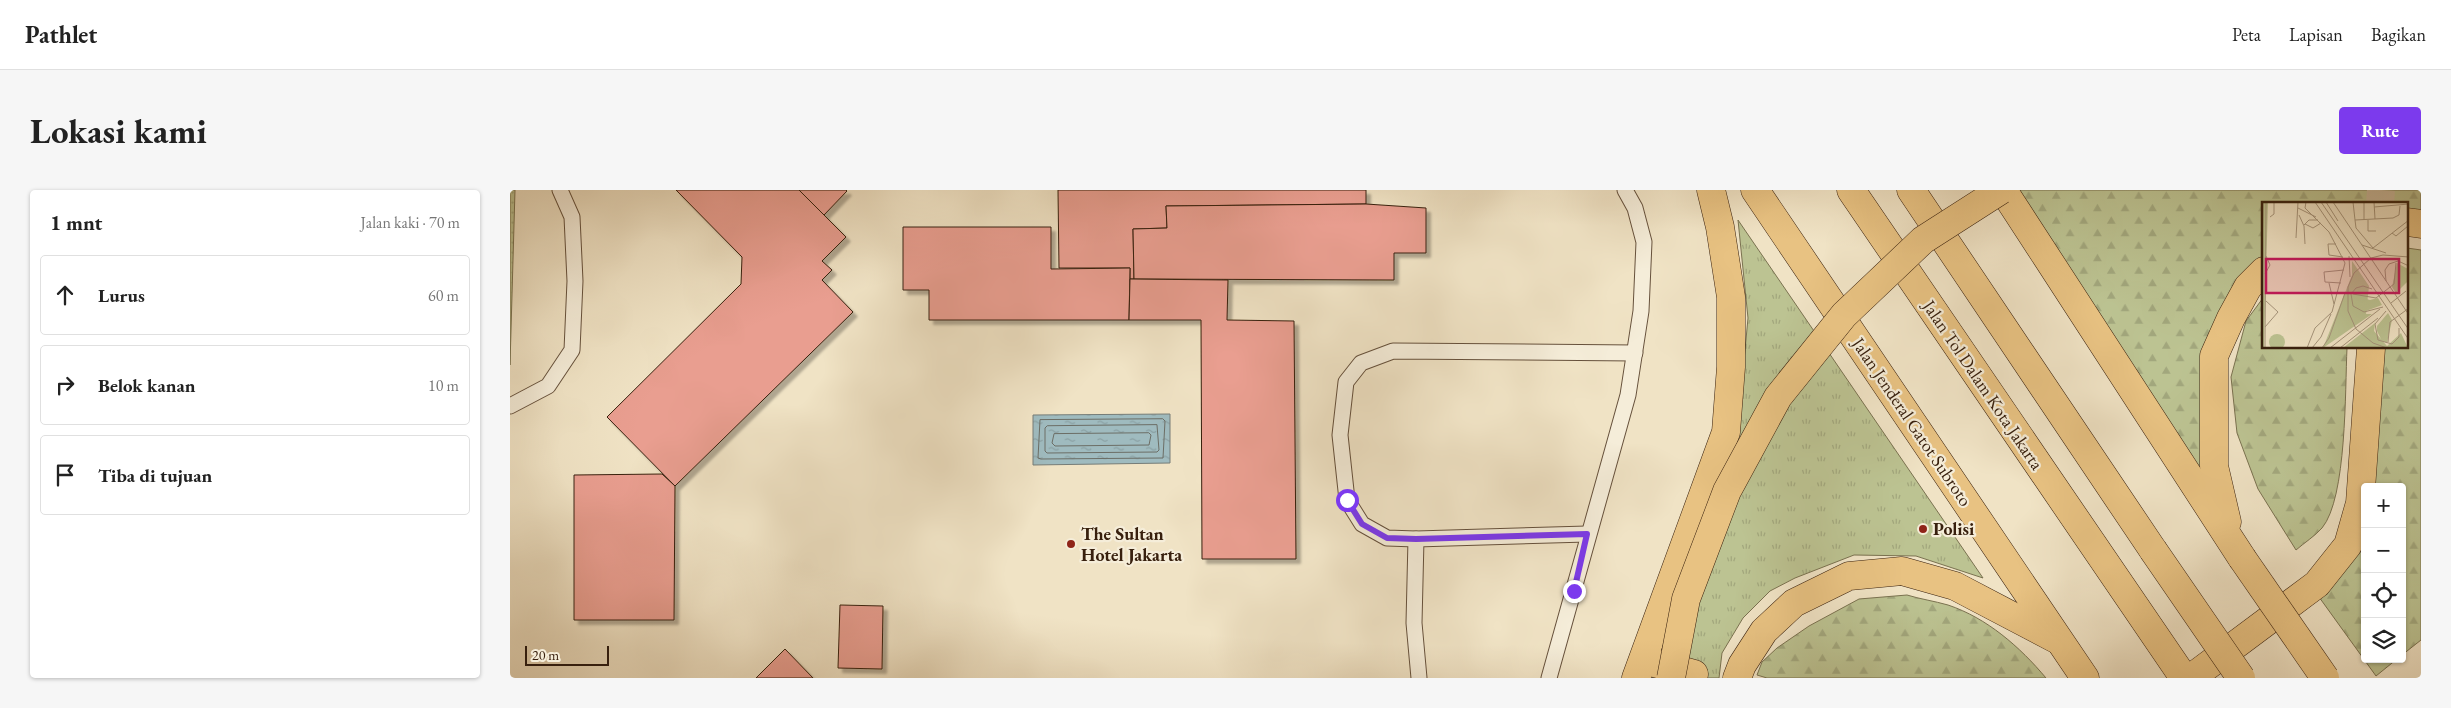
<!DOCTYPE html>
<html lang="id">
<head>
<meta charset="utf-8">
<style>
  :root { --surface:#fff; --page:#f6f6f6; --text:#222; --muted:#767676; --line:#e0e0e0; --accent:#7c3aed }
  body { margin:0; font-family:"EB Garamond",serif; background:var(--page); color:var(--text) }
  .controls { position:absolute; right:15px; bottom:15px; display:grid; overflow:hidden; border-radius:5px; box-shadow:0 1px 4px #0004 }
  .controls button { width:45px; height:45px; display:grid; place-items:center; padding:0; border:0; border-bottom:1px solid var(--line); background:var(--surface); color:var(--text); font:25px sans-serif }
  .scale { position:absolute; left:15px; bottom:12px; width:84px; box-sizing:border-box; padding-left:5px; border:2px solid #38200e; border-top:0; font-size:14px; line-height:18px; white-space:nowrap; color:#38200e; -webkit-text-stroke:4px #f5edd9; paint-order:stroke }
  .stop { position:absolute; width:15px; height:15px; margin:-11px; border:4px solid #7c3aed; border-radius:50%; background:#fff }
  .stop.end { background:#7c3aed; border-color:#fff; box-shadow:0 1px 5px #0008 }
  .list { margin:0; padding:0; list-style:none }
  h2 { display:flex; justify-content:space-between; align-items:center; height:65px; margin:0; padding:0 20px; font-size:21px }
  h2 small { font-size:16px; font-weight:400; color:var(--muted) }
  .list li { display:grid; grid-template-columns:32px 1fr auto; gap:15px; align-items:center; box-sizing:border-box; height:80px; margin:0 10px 10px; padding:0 10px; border:1px solid var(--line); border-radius:5px }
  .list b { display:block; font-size:19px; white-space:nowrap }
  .list em { font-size:16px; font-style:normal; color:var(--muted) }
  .icon { flex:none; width:28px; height:28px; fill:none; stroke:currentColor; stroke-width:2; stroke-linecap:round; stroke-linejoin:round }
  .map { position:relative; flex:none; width:1911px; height:488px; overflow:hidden; border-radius:5px }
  header { display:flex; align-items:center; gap:30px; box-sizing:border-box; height:70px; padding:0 25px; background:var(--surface); border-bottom:1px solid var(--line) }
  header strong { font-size:24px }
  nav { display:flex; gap:28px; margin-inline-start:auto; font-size:18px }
  .intro { display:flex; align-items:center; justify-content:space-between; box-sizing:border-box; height:120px; padding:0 30px }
  h1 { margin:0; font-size:35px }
  .button { padding:12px 22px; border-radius:5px; background:var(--accent); color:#fff; font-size:18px; font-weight:700 }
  main { display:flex; gap:30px; padding:0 30px }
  aside { flex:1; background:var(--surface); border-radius:5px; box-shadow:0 1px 4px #0004 }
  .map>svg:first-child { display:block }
  .grass { fill:url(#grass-tufts); stroke:#7a7250 }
  .forest { fill:url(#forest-firs); stroke:#7a7250 }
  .park { fill:url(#park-dots); stroke:#7a7250 }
  .water { fill:url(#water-ripples); stroke:#767d78 }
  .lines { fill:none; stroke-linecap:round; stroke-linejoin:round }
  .shore { stroke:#6c6e66; stroke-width:1 }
  .building { fill:#e99e90; stroke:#38200e; filter:url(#shadow) }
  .highway-tunnel { stroke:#cbbca0; stroke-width:28; stroke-dasharray:28 14; stroke-linecap:butt }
  .lane-casing { stroke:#66513c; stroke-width:17 }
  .highway-casing { stroke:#38200e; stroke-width:29 }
  .lane { stroke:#f5edd9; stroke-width:15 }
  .highway { stroke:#e8c282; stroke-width:28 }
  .highway-bridge-casing { stroke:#38200e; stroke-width:29; stroke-linecap:butt }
  .highway-bridge { stroke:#e8c282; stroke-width:28 }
  .route { stroke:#7c3aed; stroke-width:6 }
  .poi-dot { fill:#8f2418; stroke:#f5edd9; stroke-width:2 }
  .labels { text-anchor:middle; stroke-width:4.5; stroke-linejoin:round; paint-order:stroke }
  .street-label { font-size:18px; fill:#38200e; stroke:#f5edd9 }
  .poi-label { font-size:18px; font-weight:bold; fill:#38200e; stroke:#f5edd9; text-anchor:start }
  .inset-road { fill:none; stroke:#a6957c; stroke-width:1 }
  .view { fill:#c2185b; fill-opacity:0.15; stroke:#c2185b; stroke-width:2.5 }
  .inset-edge { fill:none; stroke:#38200e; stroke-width:2.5 }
</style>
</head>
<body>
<header>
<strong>Pathlet</strong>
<nav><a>Peta</a><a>Lapisan</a><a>Bagikan</a></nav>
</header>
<div class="intro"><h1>Lokasi kami</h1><a class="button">Rute</a></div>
<main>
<aside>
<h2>1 mnt<small>Jalan kaki · 70 m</small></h2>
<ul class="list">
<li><svg class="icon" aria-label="ahead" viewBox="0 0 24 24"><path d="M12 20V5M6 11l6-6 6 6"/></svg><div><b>Lurus</b></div><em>60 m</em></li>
<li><svg class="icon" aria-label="right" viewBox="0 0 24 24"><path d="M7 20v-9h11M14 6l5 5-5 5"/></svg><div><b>Belok kanan</b></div><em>10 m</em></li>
<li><svg class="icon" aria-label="arrive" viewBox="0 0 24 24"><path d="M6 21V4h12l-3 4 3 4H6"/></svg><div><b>Tiba di tujuan</b></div></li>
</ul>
</aside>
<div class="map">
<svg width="1911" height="488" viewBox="0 0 1911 488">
  <defs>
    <pattern id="grass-tufts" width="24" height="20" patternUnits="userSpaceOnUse" patternTransform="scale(1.25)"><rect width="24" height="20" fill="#bcc392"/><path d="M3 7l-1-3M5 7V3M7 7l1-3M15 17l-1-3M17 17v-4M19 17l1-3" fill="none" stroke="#a2a77d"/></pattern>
    <pattern id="forest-firs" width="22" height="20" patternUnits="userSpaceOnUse" patternTransform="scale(1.25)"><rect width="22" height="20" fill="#bcc392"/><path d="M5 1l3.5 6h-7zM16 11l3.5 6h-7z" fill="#a2a77d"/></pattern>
    <pattern id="park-dots" width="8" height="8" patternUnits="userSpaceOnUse" patternTransform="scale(1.25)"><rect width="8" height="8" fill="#bcc392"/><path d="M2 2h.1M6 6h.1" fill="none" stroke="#a2a77d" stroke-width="1.8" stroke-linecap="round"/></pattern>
    <pattern id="water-ripples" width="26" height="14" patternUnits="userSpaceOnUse" patternTransform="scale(1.25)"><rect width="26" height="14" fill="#9fbbbf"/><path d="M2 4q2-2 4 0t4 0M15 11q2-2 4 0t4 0" fill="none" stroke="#8aa0a3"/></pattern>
    <filter id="shadow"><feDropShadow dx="4.5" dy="4.5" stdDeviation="1" flood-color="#0004"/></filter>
  </defs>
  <rect width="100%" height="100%" fill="#f0e3c5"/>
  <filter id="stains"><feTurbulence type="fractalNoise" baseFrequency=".004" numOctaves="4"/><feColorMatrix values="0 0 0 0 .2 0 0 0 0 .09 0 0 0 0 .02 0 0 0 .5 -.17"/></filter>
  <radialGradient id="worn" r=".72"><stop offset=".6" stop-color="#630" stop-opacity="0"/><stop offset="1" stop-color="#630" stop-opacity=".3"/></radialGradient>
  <!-- grass -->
  <polygon class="grass" points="1228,30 1473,388 1406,366 1344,365 1285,388 1260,401 1233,428 1212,463 1209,488 1142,488 1228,235 1238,128"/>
  <!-- forest -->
  <g class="forest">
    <polygon points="1493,0 1911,0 1911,34 1897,32 1897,14 1754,14 1753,81 1704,166 1722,351"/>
    <polygon points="1897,58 1911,60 1911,450 1892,465 1892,297 1863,297 1873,158 1897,158"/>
    <path d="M 1753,108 L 1754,158 L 1837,158 C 1835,199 1837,308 1812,338 C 1805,346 1794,353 1786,360 L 1748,299 L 1727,243 L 1721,187 L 1736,131 Z"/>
    <polygon points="1855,340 1855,469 1887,469 1866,486 1809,407"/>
    <path d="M 1397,405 C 1410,409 1424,411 1438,415 C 1477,428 1510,457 1536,488 L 1257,488 L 1247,485 L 1252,472 L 1267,458 L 1299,436 L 1349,409 Z"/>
  </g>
  <!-- park -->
  <polygon class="park" points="0,0 5,0 0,175"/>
  <!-- water -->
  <polygon class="water" points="660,224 660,273 523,275 523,225"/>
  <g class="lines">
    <!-- shore -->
    <g class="shore">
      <polygon points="653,229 655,231 653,268 531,269 528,268 530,230"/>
      <polygon points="647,235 649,260 647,262 537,263 535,261 535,238 537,236"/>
      <polygon points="639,243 641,245 639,255 545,256 542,253 544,244"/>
    </g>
  </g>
  <!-- building -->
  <g class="building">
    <polygon points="166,0 289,0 336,47 312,71 322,80 312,90 343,122 165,296 97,227 231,94 232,67"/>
    <polygon points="289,0 336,0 337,1 314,25"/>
    <polygon points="548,0 856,0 856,14 656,16 657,38 623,39 624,89 620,89 620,78 549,78"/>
    <polygon points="856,14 916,18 916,63 884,63 884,90 624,89 623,39 657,38 656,16"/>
    <polygon points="393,37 541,37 541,79 620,78 619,130 419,130 419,100 393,100"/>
    <polygon points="620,89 718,90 717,130 784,131 786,369 692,369 691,130 619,130"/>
    <polygon points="152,284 165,296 164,430 64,430 64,285"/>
    <polygon points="330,415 373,416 372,479 328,478"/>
    <polygon points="275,459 303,488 246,488"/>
  </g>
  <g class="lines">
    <!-- highway-tunnel -->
    <polyline class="highway-tunnel" points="1870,14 1871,0"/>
    <!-- lane casing -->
    <g class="lane-casing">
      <g id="lane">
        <polyline points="0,216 38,196 62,160 65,91 62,27 50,0"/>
        <polyline points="1077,344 906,349 877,348 852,334 837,310 830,245 836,192 851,173 883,161 1125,163"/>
        <polyline points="906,349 904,433 909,488"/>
        <polyline points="1039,488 1118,205 1131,121 1134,52 1125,18 1115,0"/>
      </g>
    </g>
    <!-- highway casing -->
    <g class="highway-casing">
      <g id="highway">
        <polyline points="1245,0 1575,488"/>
        <polyline points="1341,0 1674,488"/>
        <polyline points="1401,0 1643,360"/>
        <polyline points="1493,0 1732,368"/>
        <polyline points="1897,32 1911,34"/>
        <polyline points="1717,332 1704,276 1704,166 1721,128 1738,97 1754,81"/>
        <polyline points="1141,472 1184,484"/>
        <polyline points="1126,488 1216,242 1221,177 1221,107 1210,37 1201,0"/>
        <polyline points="1227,488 1232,475 1254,441 1284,413 1339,386 1392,381 1445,396 1546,449"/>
        <polyline points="1681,488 1807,394 1838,355 1850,313 1861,158"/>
      </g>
    </g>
    <!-- lane -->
    <use href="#lane" class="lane"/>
    <!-- highway -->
    <use href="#highway" class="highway"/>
    <!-- highway-bridge casing -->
    <g class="highway-bridge-casing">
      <g id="highway-bridge">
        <polyline points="1643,360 1731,488"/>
        <polyline points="1732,368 1815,488"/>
        <polyline points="1161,488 1176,409 1217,301 1268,207 1334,125 1413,50 1491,0"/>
      </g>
    </g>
    <!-- highway-bridge -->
    <use href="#highway-bridge" class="highway-bridge"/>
  </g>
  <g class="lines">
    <!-- route -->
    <polyline class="route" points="837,310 852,334 877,348 906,349 1077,344 1064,401"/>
  </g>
  <!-- markers -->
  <g class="poi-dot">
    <circle cx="1413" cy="339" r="5"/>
    <circle cx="561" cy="354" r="5"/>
  </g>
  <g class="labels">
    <!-- street labels -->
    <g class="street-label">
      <text transform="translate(1473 195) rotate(56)" y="6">Jalan Tol Dalam Kota Jakarta</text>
      <text transform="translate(1402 232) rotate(56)" y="6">Jalan Jenderal Gatot Subroto</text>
    </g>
    <!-- poi labels -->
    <g class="poi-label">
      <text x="1423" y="345">Polisi</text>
      <text x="571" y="350">The Sultan<tspan x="571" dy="21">Hotel Jakarta</tspan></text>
    </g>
  </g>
  <!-- overview -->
  <g transform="translate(1752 12)">
    <rect width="146" height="146" fill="#f0e3c5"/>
    <path d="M 90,59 L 107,84 L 104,112 L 110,112 L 61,146 L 90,73 Z" fill="#bcc392"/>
    <path d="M 135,61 L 146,67 L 146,79 L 134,91 L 130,85 ZM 90,93 L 108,98 L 116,96 L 120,103 L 104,109 L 94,105 ZM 126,111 L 130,118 L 125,141 L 120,139 L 115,129 L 115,124 ZM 113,121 L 112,129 L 125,144 L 139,131 L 146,146 L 81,146 Z" fill="#bcc392"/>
    <path d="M 0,0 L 6,0 L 2,146 L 0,146 Z" fill="#bcc392"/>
    <path d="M7 140a8 8 0 1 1 16 0a8 8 0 1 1-16 0Z" fill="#bcc392"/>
    <path class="inset-road" d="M 44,0 L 43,6 L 67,30 L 83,61 L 70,110 L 53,126 L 45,146M 53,0 L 147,138M 59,0 L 147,128M 64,0 L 76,19M 71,0 L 147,113M 91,0 L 93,18 L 131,16 L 137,13 L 138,4M 112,0 L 113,17M 112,5 L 147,2M 36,6 L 54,15M 37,13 L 42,24 L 43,42M 8,15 L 12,12 L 12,0M 93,18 L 94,26 L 111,46 L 147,18M 102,18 L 102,0M 106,18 L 106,29 L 114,29M 43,22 L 51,26 L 59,21M 42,23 L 47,18 L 56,18M 130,31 L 134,34 L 146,24M 34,36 L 36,0M 74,42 L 66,42 L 67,53 L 81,55M 100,43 L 124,51M 0,53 L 1,0M 87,54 L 88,75M 3,72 L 8,63 L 4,54M 124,79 L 123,68 L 127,62 L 136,59 L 147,64M 67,81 L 72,102M 79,81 L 63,80 L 62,70 L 82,68M 110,87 L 101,84 L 94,86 L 89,92 L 91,104 L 102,110 L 121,105M 91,92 L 114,96 L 132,82 L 134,61M 129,101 L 144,89M 124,109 L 113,122 L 116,138 L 130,142 L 137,135 L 137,126M 3,125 L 16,110 L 4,99M 126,140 L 128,120 L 147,106M 3,146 L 4,0M 50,146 L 59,135 L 69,112M 60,146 L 67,136 L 83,91M 68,146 L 118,107M 78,146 L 116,116M 125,146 L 111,141 L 94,127 L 86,109 L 86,85 L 92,71 L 109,56 L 121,53 L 147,55"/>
    <path class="view" d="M 4,57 L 137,57 L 137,91 L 4,91 Z"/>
    <rect width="146" height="146" class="inset-edge"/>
  </g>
  <rect width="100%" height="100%" filter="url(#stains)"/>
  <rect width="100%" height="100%" fill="url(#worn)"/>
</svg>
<div class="controls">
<button>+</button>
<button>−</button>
<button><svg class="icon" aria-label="locate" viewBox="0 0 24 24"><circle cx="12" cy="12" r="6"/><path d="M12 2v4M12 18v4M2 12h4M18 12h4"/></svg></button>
<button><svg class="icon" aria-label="layers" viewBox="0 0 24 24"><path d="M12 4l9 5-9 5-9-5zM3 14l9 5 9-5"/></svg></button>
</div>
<div class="scale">20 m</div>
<div class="stop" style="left:837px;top:310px"></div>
<div class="stop end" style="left:1064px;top:401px"></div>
</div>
</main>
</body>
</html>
